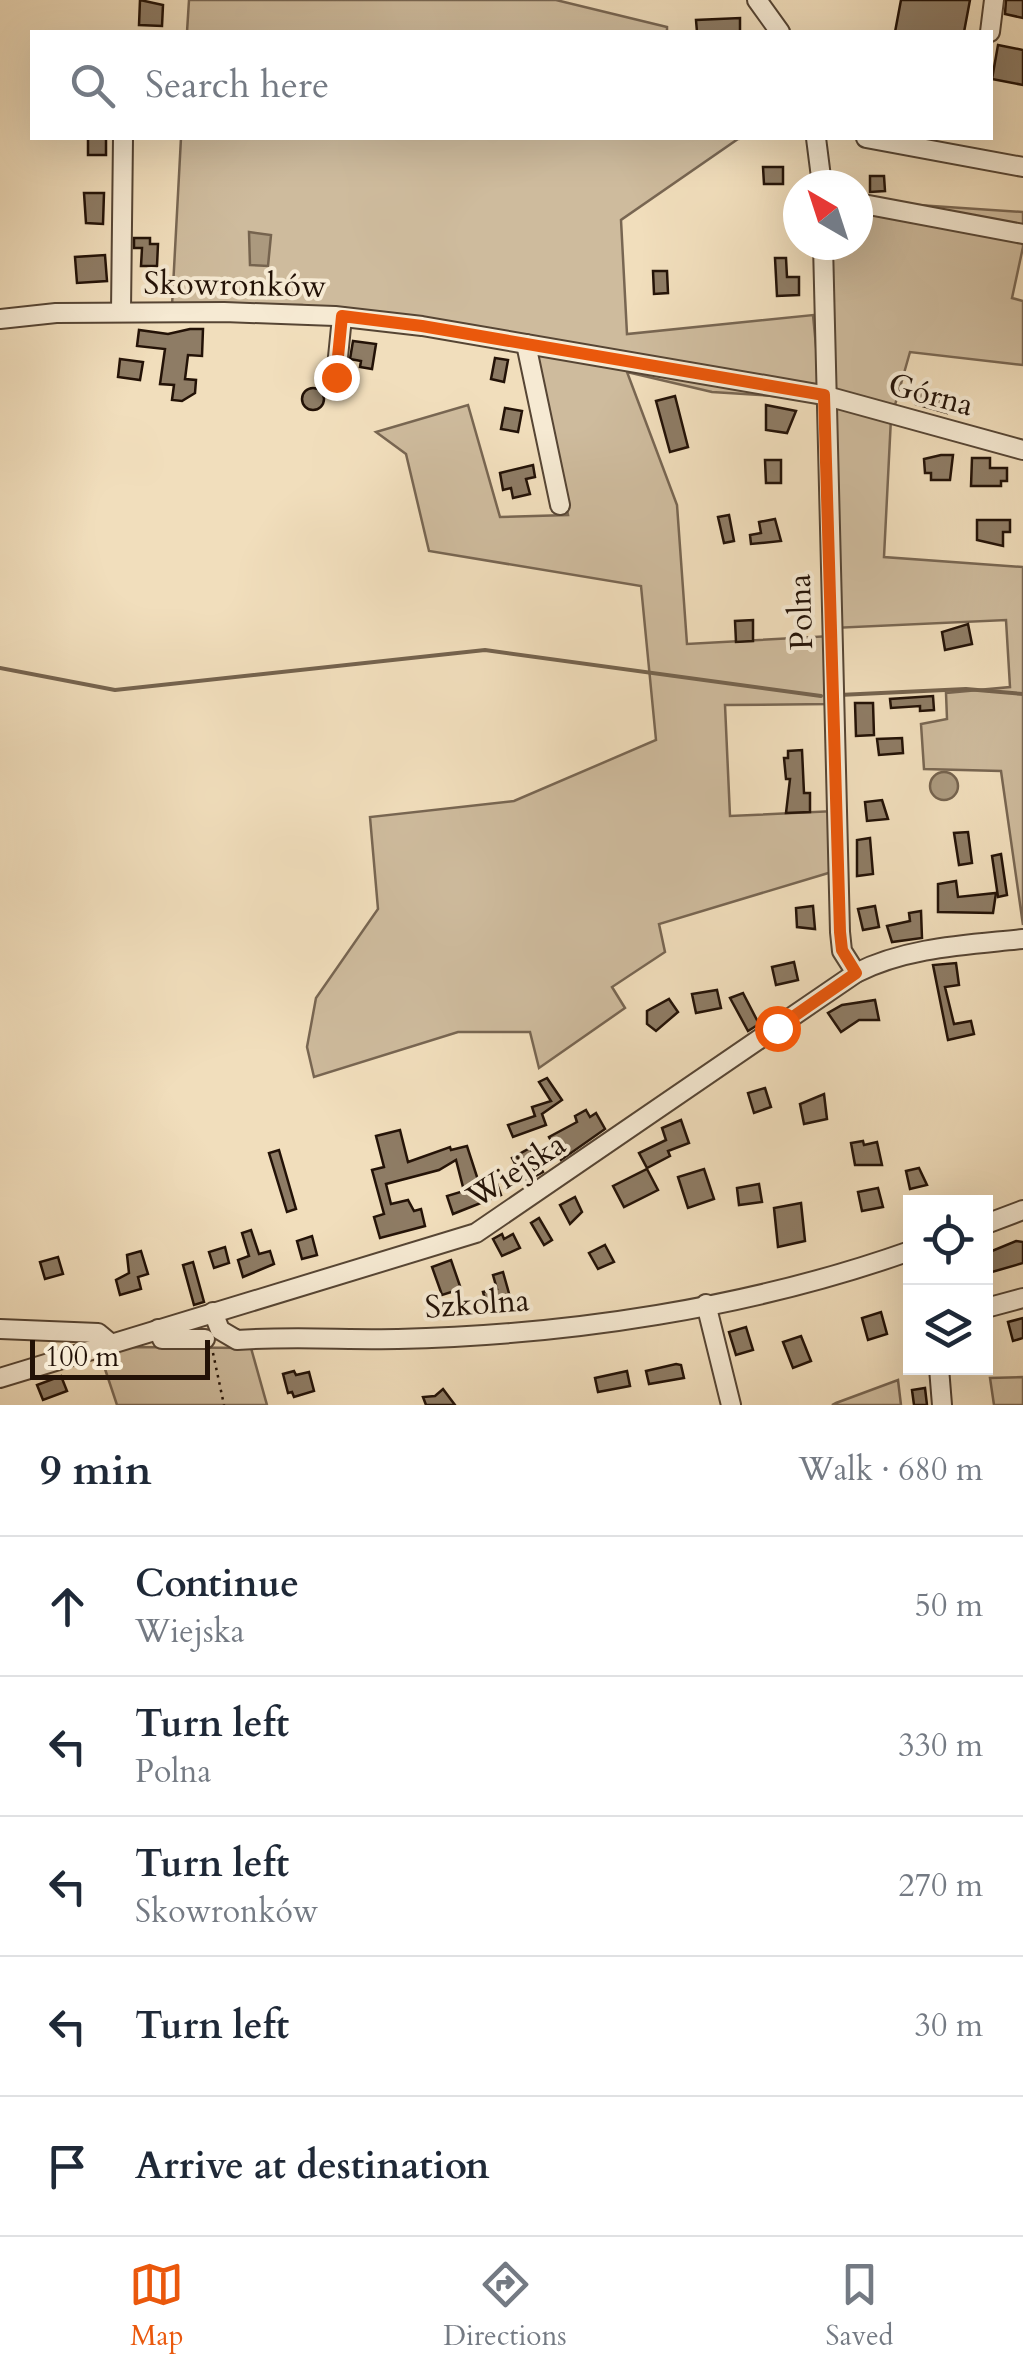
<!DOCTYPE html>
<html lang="en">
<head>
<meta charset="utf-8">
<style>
  :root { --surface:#fff; --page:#f6f6f7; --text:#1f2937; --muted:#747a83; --line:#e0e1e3; --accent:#ea580c }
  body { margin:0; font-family:Cardo,serif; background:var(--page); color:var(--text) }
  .controls { position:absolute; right:30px; bottom:30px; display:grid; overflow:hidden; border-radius:0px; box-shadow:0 10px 40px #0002 }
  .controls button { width:90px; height:90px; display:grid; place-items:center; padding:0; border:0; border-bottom:2px solid var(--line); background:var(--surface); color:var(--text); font:50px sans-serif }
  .compass { position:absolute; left:783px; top:170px; width:90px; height:90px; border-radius:50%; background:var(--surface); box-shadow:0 10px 40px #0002; rotate:321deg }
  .scale { position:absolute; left:30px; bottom:25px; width:180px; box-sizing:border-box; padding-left:10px; border:5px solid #231207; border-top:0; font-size:28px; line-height:35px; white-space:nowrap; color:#231207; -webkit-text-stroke:8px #f6ead3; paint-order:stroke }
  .stop { position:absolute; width:30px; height:30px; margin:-22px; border:8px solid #ea580c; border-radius:50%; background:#fff }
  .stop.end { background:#ea580c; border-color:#fff; box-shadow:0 2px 10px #0008 }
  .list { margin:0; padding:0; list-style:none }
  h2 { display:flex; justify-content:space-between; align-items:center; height:130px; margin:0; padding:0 40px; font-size:42px }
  h2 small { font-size:32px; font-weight:400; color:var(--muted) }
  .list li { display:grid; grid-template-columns:65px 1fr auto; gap:30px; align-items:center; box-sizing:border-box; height:140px; padding:0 40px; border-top:2px solid var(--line) }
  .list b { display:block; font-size:38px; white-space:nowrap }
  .list p { margin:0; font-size:32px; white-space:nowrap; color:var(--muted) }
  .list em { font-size:32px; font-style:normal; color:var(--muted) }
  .icon { flex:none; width:55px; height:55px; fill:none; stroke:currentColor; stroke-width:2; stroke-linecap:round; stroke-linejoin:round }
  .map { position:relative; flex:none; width:1023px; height:1405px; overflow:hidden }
  .search { position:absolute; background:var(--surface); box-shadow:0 10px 40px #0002; left:30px; right:30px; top:30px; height:110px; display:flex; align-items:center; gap:25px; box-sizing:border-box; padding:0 35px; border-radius:0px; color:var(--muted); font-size:38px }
  .sheet { height:830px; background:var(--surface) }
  nav { display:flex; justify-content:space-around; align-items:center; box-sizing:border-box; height:140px; border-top:2px solid var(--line); background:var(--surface); font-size:28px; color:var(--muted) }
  nav a { display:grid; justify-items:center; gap:5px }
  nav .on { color:var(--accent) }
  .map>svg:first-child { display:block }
  .green { fill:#cebb9d; stroke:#786652; stroke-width:2.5 }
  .water { fill:#ab997e; stroke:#75634e; stroke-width:2.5 }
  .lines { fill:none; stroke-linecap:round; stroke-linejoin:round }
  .stream { stroke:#75634e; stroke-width:4 }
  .building { fill:#8e7c65; stroke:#231207; stroke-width:2.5 }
  .minor-casing { stroke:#564534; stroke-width:22 }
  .path { stroke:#231207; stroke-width:2.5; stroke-dasharray:2.5 5; stroke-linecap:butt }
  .minor { stroke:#f6ead3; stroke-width:18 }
  .route { stroke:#ea580c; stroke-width:12 }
  .labels { text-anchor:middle; stroke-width:8; stroke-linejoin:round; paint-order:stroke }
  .street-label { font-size:32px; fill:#231207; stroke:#f6ead3 }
</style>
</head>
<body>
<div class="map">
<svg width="1023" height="1405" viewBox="0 0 1023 1405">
  <rect width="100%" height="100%" fill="#f1debc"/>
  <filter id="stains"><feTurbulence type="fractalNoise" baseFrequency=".002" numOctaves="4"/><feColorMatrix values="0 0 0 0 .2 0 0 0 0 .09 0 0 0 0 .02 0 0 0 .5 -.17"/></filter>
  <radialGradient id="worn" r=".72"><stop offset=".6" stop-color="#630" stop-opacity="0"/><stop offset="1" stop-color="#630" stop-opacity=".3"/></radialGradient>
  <!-- green -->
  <g class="green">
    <polygon points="189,0 556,0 667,27 667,32 187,32"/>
    <polygon points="181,138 748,138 738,139 621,220 627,334 813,315 821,399 712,392 627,372 677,505 687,644 831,636 831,704 725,705 730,816 835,811 835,871 659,924 665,952 612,987 625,1008 539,1068 530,1032 458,1032 314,1077 307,1047 316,998 378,909 370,817 514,801 656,740 641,586 429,551 406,454 376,432 468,405 500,517 568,515 530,337 302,305 172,306"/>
    <polygon points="858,201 1023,212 1023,247 1012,298 1023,301 1023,365 910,352 893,412 832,391 830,245 858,245"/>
    <polygon points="832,406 891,418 884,557 1023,567 1023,925 1001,771 924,769 921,724 947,719 946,693 1010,687 1006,620 833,628"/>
    <polygon points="125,1347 251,1348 267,1405 117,1405 100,1354"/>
    <polygon points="1023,1377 1023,1405 994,1405 990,1378"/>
    <polygon points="898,1380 901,1405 832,1405 836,1403"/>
  </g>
  <!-- water -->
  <g class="water">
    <polygon points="249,232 271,235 268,266 250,265"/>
    <circle cx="944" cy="786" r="14"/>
  </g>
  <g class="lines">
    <!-- stream -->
    <g class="stream">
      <polyline points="0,668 115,690 485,650 821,696"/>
      <polyline points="839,695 966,689 1023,694"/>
    </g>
  </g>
  <!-- building -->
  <g class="building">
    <polygon points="140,0 163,5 162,26 139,25"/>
    <polygon points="901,0 970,0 964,32 895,32"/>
    <polygon points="1006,0 1023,0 1023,18 1005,14"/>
    <polygon points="740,18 740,32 697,32 696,20"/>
    <polygon points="998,45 1023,50 1023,85 992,79"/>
    <rect x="88" y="138" width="18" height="17"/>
    <polygon points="763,167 783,167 783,184 764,184"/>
    <polygon points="870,176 884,176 885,191 870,192"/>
    <polygon points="84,193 104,193 103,224 86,223"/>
    <polygon points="134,238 150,238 150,244 158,244 157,266 141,266 142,248 134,248"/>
    <polygon points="105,255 107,281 77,283 75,257"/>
    <polygon points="775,258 786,258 787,277 799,277 799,295 777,296"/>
    <polygon points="653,271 667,271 668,293 654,294"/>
    <polygon points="190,329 203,329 202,356 188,355 185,379 196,380 195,393 182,401 172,400 174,385 160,384 165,349 137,346 139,330 168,334"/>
    <polygon points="353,341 376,344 372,369 360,367 361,361 350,359"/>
    <polygon points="495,358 508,360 504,382 491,379"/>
    <polygon points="120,359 143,362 140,380 118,377"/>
    <circle cx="313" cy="399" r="11"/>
    <polygon points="919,390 950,399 947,413 916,404"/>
    <polygon points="675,396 688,447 670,452 656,401"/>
    <polygon points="766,405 796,411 787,433 766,430"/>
    <polygon points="505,408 522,411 518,432 501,429"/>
    <polygon points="941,455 953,455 950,480 931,480 931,473 925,473 924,459"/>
    <polygon points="972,458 990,458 990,468 1007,468 1007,481 1001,481 1001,486 971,486"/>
    <polygon points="765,460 781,460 781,483 766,483"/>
    <polygon points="533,465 535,477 526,479 530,494 513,498 511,488 503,490 500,473"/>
    <polygon points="729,515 734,541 724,543 718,517"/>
    <polygon points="775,519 781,541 751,544 750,535 761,533 759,522"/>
    <polygon points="977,520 1010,520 1010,532 1003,532 1003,546 977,540"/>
    <polygon points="753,620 753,641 736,642 735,621"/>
    <polygon points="968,624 972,644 945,650 942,632"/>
    <polygon points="933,696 934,710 920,711 920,706 891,708 890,699"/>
    <polygon points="855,703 873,703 874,735 856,736"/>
    <polygon points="902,738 903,753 879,755 877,739"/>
    <polygon points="802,750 804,793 810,793 810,812 786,813 790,779 786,779 784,758 788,758 788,751"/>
    <polygon points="882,800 888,819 867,821 865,802"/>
    <polygon points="968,832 972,863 959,865 954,833"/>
    <polygon points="870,838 873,874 857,876 857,840"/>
    <polygon points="1001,854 1007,895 998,897 992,856"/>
    <polygon points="956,881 958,897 996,893 993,913 938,912 938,884"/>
    <polygon points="813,906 815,929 797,927 796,908"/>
    <polygon points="875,906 879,927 863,930 858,909"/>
    <polygon points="921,911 922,938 892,942 887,926 910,921 909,913"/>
    <polygon points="794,962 798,980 776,985 772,967"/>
    <polygon points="956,963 959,985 945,987 954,1024 971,1021 974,1034 948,1040 933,965"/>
    <polygon points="717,990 721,1008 696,1013 692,994"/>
    <polygon points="743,993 759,1024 748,1031 730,998"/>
    <polygon points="669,999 678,1012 656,1031 647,1024 647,1011"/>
    <polygon points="875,1000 879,1020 859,1020 841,1032 828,1013 842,1005"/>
    <polygon points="547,1078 562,1100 542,1114 546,1125 513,1137 508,1125 535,1116 532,1107 551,1101 539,1082"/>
    <polygon points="765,1088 771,1107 754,1113 748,1093"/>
    <polygon points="824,1094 827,1119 804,1124 800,1104"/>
    <polygon points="586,1110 590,1117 596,1113 605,1129 561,1160 549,1137 577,1122 575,1116"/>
    <polygon points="681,1120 689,1143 668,1151 670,1156 647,1168 639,1153 666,1140 662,1128"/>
    <polygon points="400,1130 408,1162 450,1147 451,1150 467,1146 478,1180 496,1181 501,1195 453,1214 447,1196 464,1191 456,1160 439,1170 386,1184 391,1204 408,1200 414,1211 421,1209 425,1226 380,1238 374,1217 384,1214 372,1170 384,1167 376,1136"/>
    <polygon points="863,1141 864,1145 877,1142 882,1165 855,1165 851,1143"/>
    <polygon points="530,1148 543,1172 525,1182 512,1158"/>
    <polygon points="279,1150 296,1209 287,1212 269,1153"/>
    <polygon points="919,1168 927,1185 910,1189 906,1171"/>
    <polygon points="647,1169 658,1190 624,1207 613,1186"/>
    <polygon points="704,1169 714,1199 688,1208 678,1177"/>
    <polygon points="759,1184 762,1202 739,1205 737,1188"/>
    <polygon points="878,1188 883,1207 862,1211 858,1192"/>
    <polygon points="575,1197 582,1212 570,1224 560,1205"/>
    <polygon points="801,1203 805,1241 778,1247 774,1208"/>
    <polygon points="539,1218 552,1240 544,1245 531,1223"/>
    <polygon points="251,1230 259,1254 270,1251 274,1264 243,1277 238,1260 249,1256 242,1233"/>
    <polygon points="502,1234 504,1239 513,1234 520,1248 502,1256 493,1239"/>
    <polygon points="312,1236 317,1255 302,1259 297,1241"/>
    <polygon points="1016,1241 1023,1242 1023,1263 992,1272 987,1253"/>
    <polygon points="605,1245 614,1262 598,1269 589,1253"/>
    <polygon points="225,1247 229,1263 214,1268 209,1252"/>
    <polygon points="141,1251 148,1274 138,1277 141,1289 120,1295 116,1280 129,1273 127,1255"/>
    <polygon points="58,1257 63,1274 45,1279 40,1262"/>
    <polygon points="451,1260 461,1289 442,1295 432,1267"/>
    <polygon points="193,1262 204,1302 194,1305 183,1265"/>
    <polygon points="503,1272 510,1297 486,1303 483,1292 497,1289 493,1275"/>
    <polygon points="881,1312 887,1334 868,1340 862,1318"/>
    <polygon points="1023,1318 1023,1338 1013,1341 1008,1322"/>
    <polygon points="746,1327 753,1350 736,1355 729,1332"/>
    <polygon points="801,1336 811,1361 793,1368 783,1342"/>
    <polygon points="676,1364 681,1365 684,1378 649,1384 646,1371"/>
    <polygon points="294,1371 296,1375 309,1372 314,1391 294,1397 292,1392 288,1393 283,1374"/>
    <polygon points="627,1371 630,1386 598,1392 595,1378"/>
    <polygon points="61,1376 67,1391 43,1400 37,1385"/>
    <polygon points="925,1388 927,1405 914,1405 912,1390"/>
    <polygon points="443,1389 455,1405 426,1405 423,1397 435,1396"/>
  </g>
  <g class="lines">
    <!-- minor casing -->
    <g class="minor-casing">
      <g id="minor">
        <polyline points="757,0 780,32"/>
        <polyline points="990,32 994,0"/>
        <polyline points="816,138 822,185"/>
        <polyline points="866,138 1023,167"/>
        <polyline points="858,203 1023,234"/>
        <polyline points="823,245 840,932 842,951 856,973"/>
        <polyline points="121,311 123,138"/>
        <polyline points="0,319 56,313 224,312 335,316 422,326 823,395 1023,450"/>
        <polyline points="526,344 560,505"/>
        <polyline points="336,377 342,317"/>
        <polyline points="986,1224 1023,1210"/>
        <polyline points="706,1304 731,1405"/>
        <polyline points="986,1308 1023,1298"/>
        <path d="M 213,1312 L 220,1330 L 237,1340 C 291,1336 345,1340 398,1339 C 569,1335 749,1308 910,1251"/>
        <polyline points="0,1329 98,1333 110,1343"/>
        <polyline points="158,1329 162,1339 205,1339"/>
        <polyline points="939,1368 942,1405"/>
        <path d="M 0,1378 L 476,1233 L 856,973 C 907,947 967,945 1023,939"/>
      </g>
    </g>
    <!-- path -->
    <polyline class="path" points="213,1353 224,1405"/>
    <!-- minor -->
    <use href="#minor" class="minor"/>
  </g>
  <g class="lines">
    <!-- route -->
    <polyline class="route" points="336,377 342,316 422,326 824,395 840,932 842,950 856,973 777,1028"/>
  </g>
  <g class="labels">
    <!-- street labels -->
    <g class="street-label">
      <text transform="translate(235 284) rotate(1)" y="11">Skowronków</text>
      <text transform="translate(931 394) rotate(15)" y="11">Górna</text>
      <text transform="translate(800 612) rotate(-92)" y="11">Polna</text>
      <text transform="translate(516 1170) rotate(-33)" y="11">Wiejska</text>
      <text transform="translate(477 1303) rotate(-4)" y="11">Szkolna</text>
    </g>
  </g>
  <rect width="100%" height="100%" filter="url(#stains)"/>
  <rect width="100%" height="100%" fill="url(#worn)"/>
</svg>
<div class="controls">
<button><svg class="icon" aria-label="locate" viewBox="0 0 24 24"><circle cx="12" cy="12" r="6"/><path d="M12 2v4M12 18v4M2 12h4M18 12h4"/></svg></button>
<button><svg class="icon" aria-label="layers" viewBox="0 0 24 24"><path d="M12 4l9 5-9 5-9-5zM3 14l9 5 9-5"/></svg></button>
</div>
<svg class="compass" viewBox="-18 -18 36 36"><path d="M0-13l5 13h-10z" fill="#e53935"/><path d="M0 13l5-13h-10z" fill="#747a83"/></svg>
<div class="scale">100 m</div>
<div class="stop" style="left:777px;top:1028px"></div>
<div class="stop end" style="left:336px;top:377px"></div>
<div class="search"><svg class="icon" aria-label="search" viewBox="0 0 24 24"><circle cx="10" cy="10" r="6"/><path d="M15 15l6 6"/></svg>Search here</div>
</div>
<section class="sheet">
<h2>9 min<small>Walk · 680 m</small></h2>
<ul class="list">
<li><svg class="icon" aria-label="ahead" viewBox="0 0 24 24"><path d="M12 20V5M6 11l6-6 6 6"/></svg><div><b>Continue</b><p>Wiejska</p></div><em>50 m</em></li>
<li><svg class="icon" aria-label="left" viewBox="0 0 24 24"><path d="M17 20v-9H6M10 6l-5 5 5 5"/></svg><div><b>Turn left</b><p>Polna</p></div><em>330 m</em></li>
<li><svg class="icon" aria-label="left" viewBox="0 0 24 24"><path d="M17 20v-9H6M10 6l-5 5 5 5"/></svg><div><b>Turn left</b><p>Skowronków</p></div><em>270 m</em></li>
<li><svg class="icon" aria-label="left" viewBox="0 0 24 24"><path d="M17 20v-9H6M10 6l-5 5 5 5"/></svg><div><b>Turn left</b></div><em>30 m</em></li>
<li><svg class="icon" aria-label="arrive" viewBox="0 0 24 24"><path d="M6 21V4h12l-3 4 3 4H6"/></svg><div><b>Arrive at destination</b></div></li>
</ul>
</section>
<nav>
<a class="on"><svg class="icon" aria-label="map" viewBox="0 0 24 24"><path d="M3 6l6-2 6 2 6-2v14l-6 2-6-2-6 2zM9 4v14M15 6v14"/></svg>Map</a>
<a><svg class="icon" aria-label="directions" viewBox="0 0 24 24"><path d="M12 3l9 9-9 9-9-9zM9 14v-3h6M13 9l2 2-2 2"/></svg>Directions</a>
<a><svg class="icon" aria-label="saved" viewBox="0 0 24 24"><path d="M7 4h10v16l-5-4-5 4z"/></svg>Saved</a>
</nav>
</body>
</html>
